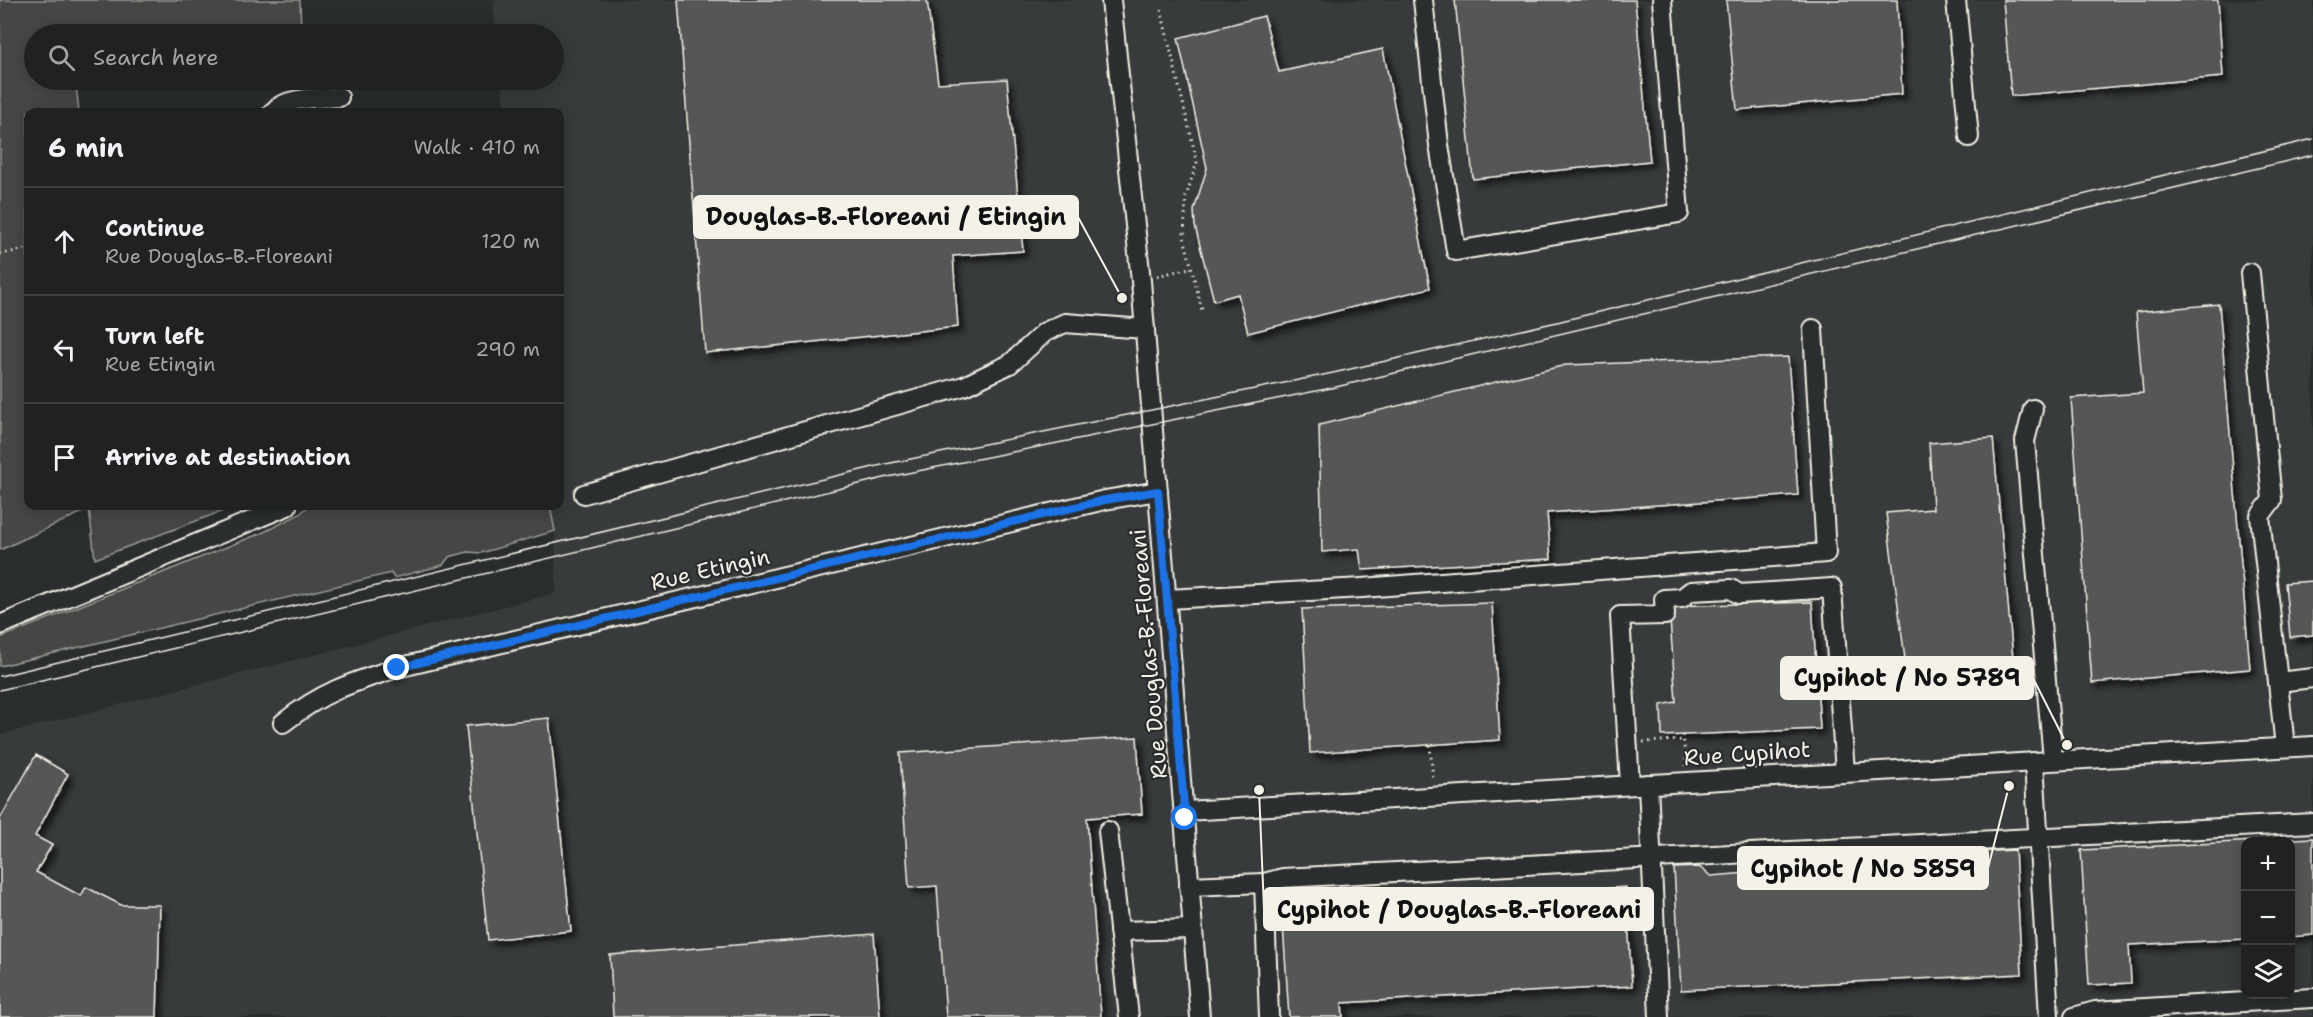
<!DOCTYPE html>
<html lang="en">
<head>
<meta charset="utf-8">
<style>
  :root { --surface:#202222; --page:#282a2a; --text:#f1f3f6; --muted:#a2a4a5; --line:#3d3f40 }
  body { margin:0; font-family:"Shantell Sans",sans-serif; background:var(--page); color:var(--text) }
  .controls { position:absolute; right:18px; bottom:18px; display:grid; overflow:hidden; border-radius:12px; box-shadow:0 3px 15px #0003 }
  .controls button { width:54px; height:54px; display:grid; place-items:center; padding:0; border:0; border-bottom:2px solid var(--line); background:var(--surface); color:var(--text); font:30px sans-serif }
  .stop { position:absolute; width:18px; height:18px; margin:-14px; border:4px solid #1a73e8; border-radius:50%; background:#fff }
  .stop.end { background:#1a73e8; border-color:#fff; box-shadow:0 2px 6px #0008 }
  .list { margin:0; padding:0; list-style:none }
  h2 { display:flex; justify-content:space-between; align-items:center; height:78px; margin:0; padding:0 24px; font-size:26px }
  h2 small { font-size:20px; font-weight:400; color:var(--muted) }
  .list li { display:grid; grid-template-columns:39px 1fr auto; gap:18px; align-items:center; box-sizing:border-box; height:108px; padding:0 24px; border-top:2px solid var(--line) }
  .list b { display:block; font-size:22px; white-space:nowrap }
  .list p { margin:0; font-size:20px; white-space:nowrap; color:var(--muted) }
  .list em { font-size:20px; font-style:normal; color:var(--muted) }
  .icon { flex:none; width:33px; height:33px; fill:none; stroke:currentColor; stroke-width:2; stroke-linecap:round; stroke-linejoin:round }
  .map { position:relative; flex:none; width:2313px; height:1017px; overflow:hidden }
  .search { position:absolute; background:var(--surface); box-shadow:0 3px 15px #0003; left:24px; top:24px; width:540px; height:66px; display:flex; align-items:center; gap:15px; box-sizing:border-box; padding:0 21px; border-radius:33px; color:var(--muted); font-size:22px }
  .panel { position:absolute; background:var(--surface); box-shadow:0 3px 15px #0003; left:24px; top:108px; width:540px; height:402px; border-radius:12px }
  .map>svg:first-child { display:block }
  .built { fill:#373a3a; fill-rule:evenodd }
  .green { fill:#444645; stroke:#9c9c96; stroke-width:1.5 }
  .building { fill:#555756; stroke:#f4f1e8; stroke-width:1.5; filter:url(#shadow) }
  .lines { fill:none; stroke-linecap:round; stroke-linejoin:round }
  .minor-casing { stroke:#f4f1e8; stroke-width:22 }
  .path { stroke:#f4f1e8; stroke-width:3; stroke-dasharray:1.5 4.5; stroke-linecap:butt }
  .minor { stroke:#2a2d2e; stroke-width:18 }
  .tram { stroke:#f4f1e8; stroke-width:1.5 }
  .route { stroke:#1a73e8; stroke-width:8 }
  .labels { text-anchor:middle; stroke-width:4.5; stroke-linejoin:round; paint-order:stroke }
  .street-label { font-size:22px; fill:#f4f1e8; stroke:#2a2d2e }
  .leader { fill:none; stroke:#f4f1e8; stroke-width:2 }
  .callout-dot { fill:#f4f1e8; stroke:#2a2d2e; stroke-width:2 }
  .callout { fill:#f4f1e8; stroke:#f4f1e8; stroke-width:2 }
  .callout-label { font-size:24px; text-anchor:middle; font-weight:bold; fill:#111 }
</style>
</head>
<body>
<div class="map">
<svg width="2313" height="1017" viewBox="0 0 2313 1017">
  <defs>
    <filter id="shadow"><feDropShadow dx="5" dy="5" stdDeviation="3" flood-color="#0009"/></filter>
  </defs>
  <rect width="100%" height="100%" fill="#2a2d2e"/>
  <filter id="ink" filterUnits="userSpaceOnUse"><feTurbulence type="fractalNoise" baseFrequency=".0167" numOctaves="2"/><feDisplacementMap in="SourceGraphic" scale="12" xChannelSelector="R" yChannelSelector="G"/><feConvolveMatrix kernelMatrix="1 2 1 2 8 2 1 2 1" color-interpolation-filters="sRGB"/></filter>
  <g filter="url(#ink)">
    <!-- built -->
    <path class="built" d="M 493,0 L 2313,0 L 2313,1017 L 0,1017 L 0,735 L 556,593 L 555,531 L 550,506 L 560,506 L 560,112 L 505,112 L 501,80 L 554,80 L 554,34 L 496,34 ZM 2246,842 L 2290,842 L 2290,994 L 2246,994 Z"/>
    <!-- green -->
    <g class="green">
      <polygon points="0,0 300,0 301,34 34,34 34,80 124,80 76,85 79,112 28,112 28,506 236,506 95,559 89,509 0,550"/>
      <polygon points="308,506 550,506 555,531 481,553 468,552 449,557 443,565 394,578 391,573 0,666 0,638 264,532 300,514"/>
    </g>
    <!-- building -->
    <g class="building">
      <polygon points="678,0 927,0 938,83 1007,79 1023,251 953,256 958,327 705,353"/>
      <polygon points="1455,0 1635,0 1650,161 1473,179"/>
      <polygon points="1726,0 1897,0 1902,94 1737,110"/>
      <polygon points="2003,0 2218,0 2223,77 2011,96"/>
      <polygon points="1264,16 1279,72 1383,49 1430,288 1248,333 1238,294 1214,301 1195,226 1194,210 1207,168 1178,38"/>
      <polygon points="2219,304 2250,669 2092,683 2071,398 2143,393 2136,312"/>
      <polygon points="1788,357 1798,495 1547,513 1551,559 1362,570 1359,549 1322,552 1319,425 1566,365"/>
      <polygon points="1993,438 2014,670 1908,682 1886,513 1933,509 1929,443"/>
      <polygon points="2313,581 2313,635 2290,637 2285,583"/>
      <polygon points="1812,602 1820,729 1662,736 1661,705 1676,702 1669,606"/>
      <polygon points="1492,603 1500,740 1310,753 1302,609"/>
      <polygon points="549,718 571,931 488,940 466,726"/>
      <polygon points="1137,737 1142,814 1087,818 1101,1017 946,1017 937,886 909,888 900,753"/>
      <polygon points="36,755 68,774 35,836 52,845 36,872 81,896 86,887 121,905 160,905 157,1017 0,1017 0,819"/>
      <polygon points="2313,838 2313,935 2290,937 2290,842 2246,842 2246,939 2129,945 2131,983 2089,985 2081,850"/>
      <polygon points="2015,850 2022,974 1681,990 1674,868 1699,867 1711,876 1888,862 1896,856"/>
      <polygon points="1626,887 1632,986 1342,1003 1343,1017 1289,1017 1282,909"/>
      <polygon points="874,934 880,1017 613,1017 610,955"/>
    </g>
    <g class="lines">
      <!-- minor casing -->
      <g class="minor-casing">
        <g id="minor">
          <polyline points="1111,0 1141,281 1200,1017"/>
          <polyline points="1423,0 1439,145 1456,251 1679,213 1662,0"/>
          <polyline points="1956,0 1969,137"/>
          <path d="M 273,112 C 286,96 319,99 339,97"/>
          <polyline points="2250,273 2272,500 2260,516 2285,747"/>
          <polyline points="2033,409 2025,441 2053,760"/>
          <polyline points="584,494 964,386 1010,364 1045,332 1065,323 1145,329"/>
          <polyline points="1168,599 1362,588 1826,553 1813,329"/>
          <polyline points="0,625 287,506"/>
          <polyline points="2278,682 2313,678"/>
          <path d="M 283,723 C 322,692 350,683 397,668 L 1105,500 L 1158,491"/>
          <polyline points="2034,762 2049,1017"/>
          <polyline points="1648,784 1659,1017"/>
          <polyline points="1630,785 1620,616 1665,615 1664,599 1682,598 1691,591 1731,589 1739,594 1832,588 1845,772"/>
          <polyline points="1185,811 2313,746"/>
          <polyline points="1108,831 1129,1017"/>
          <polyline points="1264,883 1283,878 2313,823"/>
          <polyline points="1189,886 1264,883 1269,1017"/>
          <polyline points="1119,931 1193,929"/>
          <polyline points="2074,1017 2095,1011 2313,998"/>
        </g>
      </g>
      <!-- path -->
      <g class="path">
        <polyline points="1161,10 1197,162 1186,197 1184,237 1202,310"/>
        <polyline points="0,254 28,249"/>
        <polyline points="1157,276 1190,268"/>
        <polyline points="1683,735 1686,766"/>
        <polyline points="1643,742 1683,740"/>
        <polyline points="1430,745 1433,779"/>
      </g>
      <!-- minor -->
      <use href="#minor" class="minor"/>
      <!-- tram -->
      <g class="tram">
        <polyline points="0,676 886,464 1333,373 1557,322 2313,139"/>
        <polyline points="0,690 888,477 1336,387 2313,155"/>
      </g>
    </g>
  </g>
  <g class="lines" filter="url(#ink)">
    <!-- route -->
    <polyline class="route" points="397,668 1105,500 1158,491 1185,818"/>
  </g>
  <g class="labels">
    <!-- street labels -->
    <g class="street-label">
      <text transform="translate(710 569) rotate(-13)" y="8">Rue Etingin</text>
      <text transform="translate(1148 654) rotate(-95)" y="8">Rue Douglas-B.-Floreani</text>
      <text transform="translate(1747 753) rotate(-4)" y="8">Rue Cypihot</text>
    </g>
  </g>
  <!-- callouts -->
  <path class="leader" d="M1122 298L1078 217M2067 745L2033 678M2009 786L1988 868M1259 790L1264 909"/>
  <g class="callout-dot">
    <circle cx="1122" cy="298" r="6"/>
    <circle cx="2067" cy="745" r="6"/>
    <circle cx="2009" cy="786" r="6"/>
    <circle cx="1259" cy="790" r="6"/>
  </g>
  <g class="callout">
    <rect x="694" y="196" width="384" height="42" rx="6"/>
    <rect x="1781" y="657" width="252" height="42" rx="6"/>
    <rect x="1738" y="847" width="250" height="42" rx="6"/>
    <rect x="1264" y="888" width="389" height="42" rx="6"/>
  </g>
  <g class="callout-label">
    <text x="886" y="225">Douglas-B.-Floreani / Etingin</text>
    <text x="1907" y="686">Cypihot / No 5789</text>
    <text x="1863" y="877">Cypihot / No 5859</text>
    <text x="1459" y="918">Cypihot / Douglas-B.-Floreani</text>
  </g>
</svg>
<div class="controls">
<button>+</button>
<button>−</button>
<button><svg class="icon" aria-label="layers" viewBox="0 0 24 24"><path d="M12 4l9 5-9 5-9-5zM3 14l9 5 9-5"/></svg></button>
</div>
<div class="stop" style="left:1185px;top:818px"></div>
<div class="stop end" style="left:397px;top:668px"></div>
<div class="search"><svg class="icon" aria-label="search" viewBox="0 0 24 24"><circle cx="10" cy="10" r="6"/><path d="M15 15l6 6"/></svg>Search here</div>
<section class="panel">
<h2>6 min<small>Walk · 410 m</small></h2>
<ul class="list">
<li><svg class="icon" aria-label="ahead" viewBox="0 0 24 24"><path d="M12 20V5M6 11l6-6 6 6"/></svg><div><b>Continue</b><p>Rue Douglas-B.-Floreani</p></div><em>120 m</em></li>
<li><svg class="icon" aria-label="left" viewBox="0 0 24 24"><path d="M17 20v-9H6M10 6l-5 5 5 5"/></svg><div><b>Turn left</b><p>Rue Etingin</p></div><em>290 m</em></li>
<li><svg class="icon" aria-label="arrive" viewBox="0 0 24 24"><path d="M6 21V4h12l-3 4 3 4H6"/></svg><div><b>Arrive at destination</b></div></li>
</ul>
</section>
</div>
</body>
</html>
